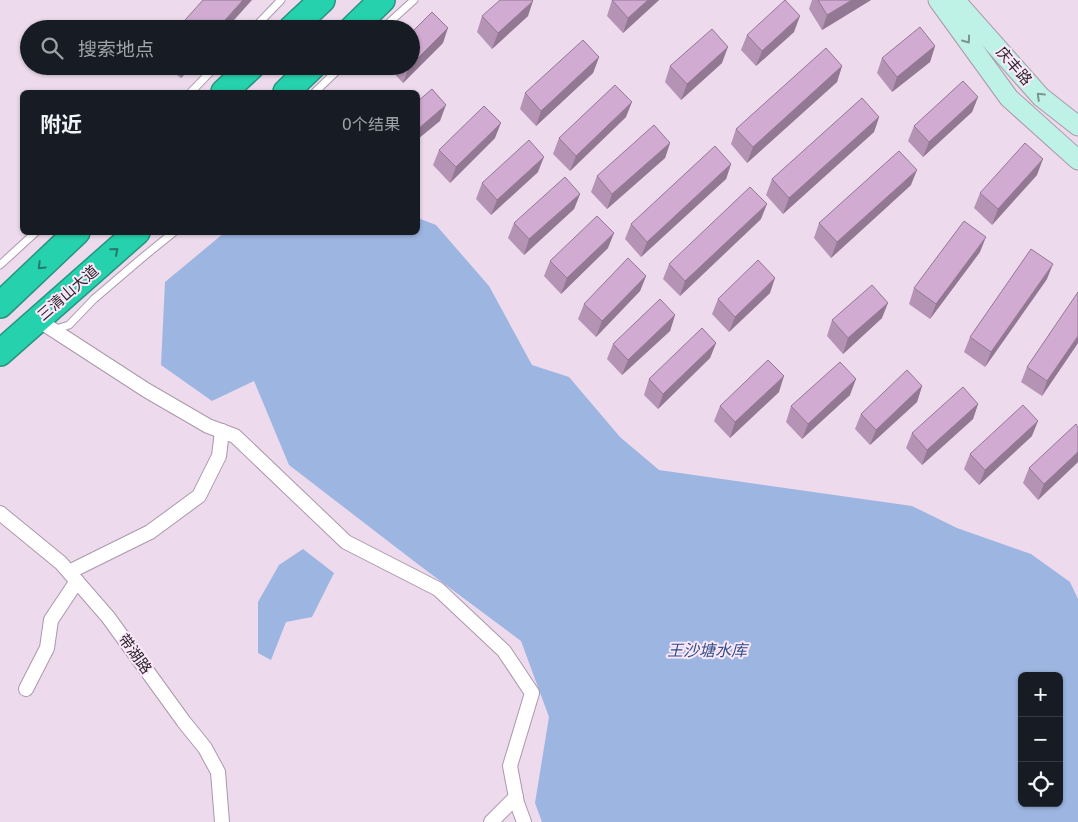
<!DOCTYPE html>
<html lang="zh">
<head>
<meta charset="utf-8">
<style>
  :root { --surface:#171b24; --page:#20242c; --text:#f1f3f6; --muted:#9ea1a6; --line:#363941 }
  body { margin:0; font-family:"DejaVu Sans","Noto Sans SC",sans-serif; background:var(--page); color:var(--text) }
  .controls { position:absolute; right:15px; bottom:15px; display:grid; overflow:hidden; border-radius:8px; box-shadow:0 1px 4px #0004 }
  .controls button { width:45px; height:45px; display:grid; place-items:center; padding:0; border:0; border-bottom:1px solid var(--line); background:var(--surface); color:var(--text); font:25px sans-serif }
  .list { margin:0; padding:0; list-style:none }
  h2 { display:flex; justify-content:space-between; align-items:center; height:65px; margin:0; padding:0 20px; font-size:21px }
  h2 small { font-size:16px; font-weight:400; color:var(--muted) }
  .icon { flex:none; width:28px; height:28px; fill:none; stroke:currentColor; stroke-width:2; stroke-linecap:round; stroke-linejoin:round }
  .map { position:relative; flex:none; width:1078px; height:822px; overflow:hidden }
  .search { position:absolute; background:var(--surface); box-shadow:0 1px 4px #0004; left:20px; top:20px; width:400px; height:55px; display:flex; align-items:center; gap:12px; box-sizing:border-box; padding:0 18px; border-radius:28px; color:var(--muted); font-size:19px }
  .panel { position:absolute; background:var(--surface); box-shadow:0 1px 4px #0004; left:20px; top:90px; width:400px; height:145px; border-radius:8px }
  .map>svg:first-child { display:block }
  .water { fill:#9cb5e1; fill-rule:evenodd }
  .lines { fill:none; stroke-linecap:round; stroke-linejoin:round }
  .lane-casing { stroke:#a9a; stroke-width:9 }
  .street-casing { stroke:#a9a; stroke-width:16 }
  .secondary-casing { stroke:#a9a; stroke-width:21 }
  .highway-casing { stroke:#26957f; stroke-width:28 }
  .lane { stroke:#fff; stroke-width:7 }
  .street { stroke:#fff; stroke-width:14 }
  .secondary { stroke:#bef2e6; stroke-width:19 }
  .highway { stroke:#25d2ad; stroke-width:25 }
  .wall { fill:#b493b5 }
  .shaded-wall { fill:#927893 }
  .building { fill:#d1abd2; stroke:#927893 }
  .oneway { stroke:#7b9591 }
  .oneway2 { stroke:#277a6b }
  .labels { text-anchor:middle; stroke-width:4; stroke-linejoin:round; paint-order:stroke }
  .street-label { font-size:15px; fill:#292329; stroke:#fae8fa }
  .water-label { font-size:16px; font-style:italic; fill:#2f4d85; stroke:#fae8fa }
</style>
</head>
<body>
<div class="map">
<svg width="1078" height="822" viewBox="0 0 1078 822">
  <rect width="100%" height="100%" fill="#eddbed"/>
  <!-- water -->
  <g class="water">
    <path d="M 418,218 L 436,225 L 489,286 L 532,365 L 569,377 L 620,437 L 659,470 L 912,506 L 957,528 L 1031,554 L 1070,582 L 1078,599 L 1078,822 L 542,822 L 535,803 L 549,717 L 521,641 L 419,565 L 289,465 L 254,381 L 212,401 L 161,365 L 165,282 L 224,233 L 418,232 ZM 1022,676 L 1059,676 L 1059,803 L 1022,803 Z"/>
    <polygon points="303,549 334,573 312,617 286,622 271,660 258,653 258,602 279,565"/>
  </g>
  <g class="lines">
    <!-- lane casing -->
    <g class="lane-casing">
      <g id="lane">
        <polyline points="253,29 281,0"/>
        <polyline points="382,29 414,0"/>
        <polyline points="191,92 216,66"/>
        <polyline points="315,92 342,66"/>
        <polyline points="0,265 36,232"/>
        <polyline points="53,330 69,325 94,299 142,258 174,232"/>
      </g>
    </g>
    <!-- street casing -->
    <g class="street-casing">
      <g id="street">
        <polyline points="38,320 146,390 208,426 235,436 346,542 438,589 504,651 532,693 510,766 517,803 524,822"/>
        <polyline points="0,513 61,563 108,617 184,722 205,748 218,772 222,822"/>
        <polyline points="69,572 150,532 199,496 219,456 222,431"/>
        <polyline points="26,689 47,648 51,620 77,581"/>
        <polyline points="491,822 516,797"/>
      </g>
    </g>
    <!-- secondary casing -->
    <g class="secondary-casing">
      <g id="secondary">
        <polyline points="938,0 1009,98 1078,160"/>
        <polyline points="955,0 1041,97 1078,126"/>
      </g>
    </g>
    <!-- highway casing -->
    <g class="highway-casing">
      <g id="highway">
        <polyline points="291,29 322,0"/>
        <polyline points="352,29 382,0"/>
        <polyline points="224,92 252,66"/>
        <polyline points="286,92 313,66"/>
        <polyline points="0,305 77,232"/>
        <polyline points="0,353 137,232"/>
      </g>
    </g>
    <!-- lane -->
    <use href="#lane" class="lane"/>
    <!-- street -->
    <use href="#street" class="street"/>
    <!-- secondary -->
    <use href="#secondary" class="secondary"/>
    <!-- highway -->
    <use href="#highway" class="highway"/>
  </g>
  <!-- wall -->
  <g class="wall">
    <polygon points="612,0 659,0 623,33 607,16"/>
    <polygon points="812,0 871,0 822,30 809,9"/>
    <polygon points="482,16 528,16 492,49 477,32"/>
    <polygon points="794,32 756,66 741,50 747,35"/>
    <polygon points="443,43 403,83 387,66 411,66"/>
    <polygon points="935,46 930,62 892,92 877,73 882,58"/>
    <polygon points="599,57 593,73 536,126 520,109 525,93"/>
    <polygon points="722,63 681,100 665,82 670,66"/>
    <polygon points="165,66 192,66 181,78"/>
    <polygon points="842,66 837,82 747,163 731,144 736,129"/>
    <polygon points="978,97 972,112 923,157 908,141 914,126"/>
    <polygon points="626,117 570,171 553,154 559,138"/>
    <polygon points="879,117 874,132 783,214 766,195 772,179"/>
    <polygon points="495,138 450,183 433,165 439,150"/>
    <polygon points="670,143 665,158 607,209 591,192 597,176"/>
    <polygon points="731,164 726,179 641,257 625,239 631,224"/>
    <polygon points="538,172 491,215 476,199 482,183"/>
    <polygon points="1037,175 992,225 974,208 980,193"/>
    <polygon points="911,185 831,258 814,238 819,223"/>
    <polygon points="580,194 574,209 524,255 508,238 514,223"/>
    <polygon points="761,219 680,296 663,279 669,264"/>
    <polygon points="608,248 561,294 544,276 550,261"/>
    <polygon points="980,252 930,319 909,304 914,288"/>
    <polygon points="646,276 640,291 596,337 578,319 584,304"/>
    <polygon points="1047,279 985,367 964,352 970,337"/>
    <polygon points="770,293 729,332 712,314 718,299"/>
    <polygon points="675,315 670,331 622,375 607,359 613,344"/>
    <polygon points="882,318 843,354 827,336 832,320"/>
    <polygon points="716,343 710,358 658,409 644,395 649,379"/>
    <polygon points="1078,343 1042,396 1021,382 1027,367"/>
    <polygon points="922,386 917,402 870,445 855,429 861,414"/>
    <polygon points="779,392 730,438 714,421 720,406"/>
    <polygon points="850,395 802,439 786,422 791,406"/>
    <polygon points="978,404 973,419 922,465 906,448 912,433"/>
    <polygon points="1078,427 1078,462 1038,500 1023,483 1029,468"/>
    <polygon points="1032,436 979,485 964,469 970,454"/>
  </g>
  <!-- shaded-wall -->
  <g class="shaded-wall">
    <polygon points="243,0 252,0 226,29 217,29"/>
    <polygon points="648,0 659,0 623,33 628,18"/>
    <polygon points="852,0 871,0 822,30 827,15"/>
    <polygon points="533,1 528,16 492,49 498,33"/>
    <polygon points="800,16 794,32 756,66 762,51"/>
    <polygon points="448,28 443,43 403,83 409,67 411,66 411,65"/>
    <polygon points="935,46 930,62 892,92 897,77"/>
    <polygon points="728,47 722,63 681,100 687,84"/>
    <polygon points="599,57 593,73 536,126 541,111"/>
    <polygon points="185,66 192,66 181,78"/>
    <polygon points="842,66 837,82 747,163 753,147"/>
    <polygon points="978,97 972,112 923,157 929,142"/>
    <polygon points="632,102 626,117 570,171 576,156"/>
    <polygon points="446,105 440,121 418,139 418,129"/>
    <polygon points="879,117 874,132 783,214 789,198"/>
    <polygon points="501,123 495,138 450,183 456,167"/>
    <polygon points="670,143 665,158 607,209 612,194"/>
    <polygon points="544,157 538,172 491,215 497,200"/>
    <polygon points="1043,159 1037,175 992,225 998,209"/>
    <polygon points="731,164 726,179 641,257 647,242"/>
    <polygon points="917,170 911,185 831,258 837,242"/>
    <polygon points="580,194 574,209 524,255 529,239"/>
    <polygon points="767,204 761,219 680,296 685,281"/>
    <polygon points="614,233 608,248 561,294 567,278"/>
    <polygon points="986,237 980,252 930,319 936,304"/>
    <polygon points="1053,264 1047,279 985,367 991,352"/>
    <polygon points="646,276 640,291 596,337 602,321"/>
    <polygon points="775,278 770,293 729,332 735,317"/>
    <polygon points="888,303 882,318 843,354 848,338"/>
    <polygon points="675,315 670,331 622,375 628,360"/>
    <polygon points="1078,336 1078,343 1042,396 1047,381"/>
    <polygon points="716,343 710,358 658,409 663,394"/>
    <polygon points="784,376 779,392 730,438 735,422"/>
    <polygon points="856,379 850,395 802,439 808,424"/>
    <polygon points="922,386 917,402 870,445 876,430"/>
    <polygon points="978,404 973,419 922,465 927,450"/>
    <polygon points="1038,421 1032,436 979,485 985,470"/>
    <polygon points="1078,452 1078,462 1038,500 1044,484"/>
  </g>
  <!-- building -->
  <g class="building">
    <polygon points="203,0 243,0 217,29 177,29"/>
    <polygon points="500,0 532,0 533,1 498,33 482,16"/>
    <polygon points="612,0 648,0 628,18"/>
    <polygon points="785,0 800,16 762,51 747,35"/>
    <polygon points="818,0 852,0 827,15"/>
    <polygon points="432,12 448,28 411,65 411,33"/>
    <polygon points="920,27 935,46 897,77 882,58"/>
    <polygon points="712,29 728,47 687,84 670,66"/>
    <polygon points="583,40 599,57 541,111 525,93"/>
    <polygon points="826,48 842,66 753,147 736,129"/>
    <polygon points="963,81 978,97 929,142 914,126"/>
    <polygon points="615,85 632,102 576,156 559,138"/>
    <polygon points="432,89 446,105 418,129 418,101"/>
    <polygon points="862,98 879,117 789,198 772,179"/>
    <polygon points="484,106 501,123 456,167 439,150"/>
    <polygon points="654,125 670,143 612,194 597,176"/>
    <polygon points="529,140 544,157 497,200 482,183"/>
    <polygon points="1025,143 1043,159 998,209 980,193"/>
    <polygon points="715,146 731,164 647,242 631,224"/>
    <polygon points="899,151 917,170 837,242 819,223"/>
    <polygon points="565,177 580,194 529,239 514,223"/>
    <polygon points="750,187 767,204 685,281 669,264"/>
    <polygon points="597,216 614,233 567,278 550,261"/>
    <polygon points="964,221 986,237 936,304 914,288"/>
    <polygon points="1031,249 1053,264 991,352 970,337"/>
    <polygon points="628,258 646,276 602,321 584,304"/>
    <polygon points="758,260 775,278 735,317 718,299"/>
    <polygon points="872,285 888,303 848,338 832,320"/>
    <polygon points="1078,292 1078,336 1047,381 1027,367"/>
    <polygon points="660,299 675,315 628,360 613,344"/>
    <polygon points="702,328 716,343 663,394 649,379"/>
    <polygon points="768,360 784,376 735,422 720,406"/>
    <polygon points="840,362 856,379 808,424 791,406"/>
    <polygon points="907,370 922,386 876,430 861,414"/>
    <polygon points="963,387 978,404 927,450 912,433"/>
    <polygon points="1023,405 1038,421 985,470 970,454"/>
    <polygon points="1076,424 1078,427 1078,452 1044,484 1029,468"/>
  </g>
  <!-- one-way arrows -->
  <defs><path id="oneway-chevron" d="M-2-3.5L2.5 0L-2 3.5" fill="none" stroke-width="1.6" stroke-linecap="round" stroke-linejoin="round" transform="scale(1.25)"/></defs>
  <g class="oneway">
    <use href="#oneway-chevron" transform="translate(967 40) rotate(54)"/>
    <use href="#oneway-chevron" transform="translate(1040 96) rotate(-136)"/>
  </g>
  <g class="oneway2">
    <use href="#oneway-chevron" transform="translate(115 251) rotate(-41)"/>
    <use href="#oneway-chevron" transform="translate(41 266) rotate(136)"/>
  </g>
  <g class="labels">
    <!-- street labels -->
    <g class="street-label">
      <text transform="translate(1014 66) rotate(49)" y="5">庆丰路</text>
      <text transform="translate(68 293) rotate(-41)" y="5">三清山大道</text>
      <text transform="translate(135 654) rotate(54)" y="5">带湖路</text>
    </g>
    <!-- water labels -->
    <g class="water-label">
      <text x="707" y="656">王沙塘水库</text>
    </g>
  </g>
</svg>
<div class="controls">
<button>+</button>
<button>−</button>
<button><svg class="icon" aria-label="locate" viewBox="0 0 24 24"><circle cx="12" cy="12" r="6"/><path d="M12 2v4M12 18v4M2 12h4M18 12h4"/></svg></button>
</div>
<div class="search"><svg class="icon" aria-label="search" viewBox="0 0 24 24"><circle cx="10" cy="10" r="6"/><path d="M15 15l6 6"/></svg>搜索地点</div>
<section class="panel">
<h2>附近<small>0个结果</small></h2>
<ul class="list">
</ul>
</section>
</div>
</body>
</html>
